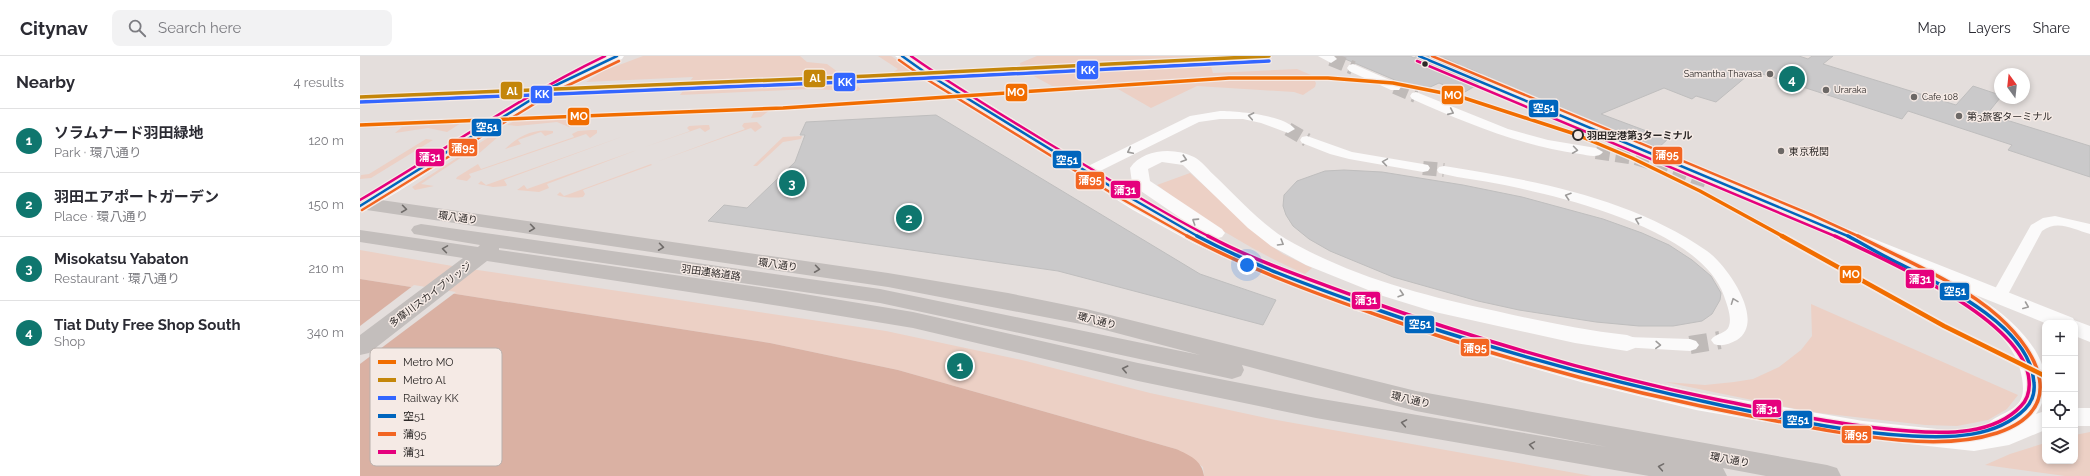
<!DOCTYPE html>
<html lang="en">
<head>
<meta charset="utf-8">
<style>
  :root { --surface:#fff; --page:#f2f2f3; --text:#2b2b33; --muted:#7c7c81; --line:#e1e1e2; --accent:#0f766e }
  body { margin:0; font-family:Raleway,"Noto Sans JP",sans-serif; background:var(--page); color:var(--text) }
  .controls { position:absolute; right:12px; bottom:12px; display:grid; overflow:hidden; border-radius:8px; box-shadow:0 2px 6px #0003 }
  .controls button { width:36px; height:36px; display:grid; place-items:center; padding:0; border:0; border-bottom:1px solid var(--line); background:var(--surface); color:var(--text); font:20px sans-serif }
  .compass { position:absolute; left:1634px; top:12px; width:36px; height:36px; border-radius:50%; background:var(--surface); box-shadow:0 2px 6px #0003; rotate:345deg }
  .you { position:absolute; left:887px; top:209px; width:14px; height:14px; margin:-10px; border:3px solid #fff; border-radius:50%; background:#1a73e8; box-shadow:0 0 0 6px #1a73e833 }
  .badge { display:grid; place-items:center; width:26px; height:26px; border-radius:50%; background:var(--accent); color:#fff; font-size:13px; font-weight:700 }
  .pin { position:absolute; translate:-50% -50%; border:2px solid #fff; box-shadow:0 1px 4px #0006 }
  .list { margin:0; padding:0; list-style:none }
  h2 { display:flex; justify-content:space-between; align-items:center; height:52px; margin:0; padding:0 16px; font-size:17px }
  h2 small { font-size:13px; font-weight:400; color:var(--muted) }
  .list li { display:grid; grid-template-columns:26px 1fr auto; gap:12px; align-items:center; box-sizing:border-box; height:64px; padding:0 16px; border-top:1px solid var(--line) }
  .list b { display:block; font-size:15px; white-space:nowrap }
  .list p { margin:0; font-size:13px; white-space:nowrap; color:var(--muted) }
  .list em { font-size:13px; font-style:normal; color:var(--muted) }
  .icon { flex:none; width:22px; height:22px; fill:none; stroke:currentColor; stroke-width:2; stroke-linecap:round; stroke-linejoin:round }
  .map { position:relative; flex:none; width:1730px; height:420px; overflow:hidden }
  header { display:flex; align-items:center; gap:24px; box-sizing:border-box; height:56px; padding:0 20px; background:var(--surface); border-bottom:1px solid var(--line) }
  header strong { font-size:19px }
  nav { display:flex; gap:22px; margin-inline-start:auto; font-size:14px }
  .search { width:280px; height:36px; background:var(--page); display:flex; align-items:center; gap:10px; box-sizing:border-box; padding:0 14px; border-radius:8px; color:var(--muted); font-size:15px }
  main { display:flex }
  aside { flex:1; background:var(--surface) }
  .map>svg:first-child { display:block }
  .green { fill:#ecd0c5 }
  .water { fill:#dab1a3 }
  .pier { fill:#e4dedc }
  .building { fill:#cac9ca; stroke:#bfbebe }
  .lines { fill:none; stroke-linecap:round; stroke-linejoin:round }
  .minor-tunnel-far1 { stroke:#bfbab8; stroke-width:14; stroke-dasharray:14 6; stroke-linecap:butt }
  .minor-tunnel { stroke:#bfbab8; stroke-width:18; stroke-dasharray:18 9; stroke-linecap:butt }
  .tertiary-tunnel { stroke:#bfbab8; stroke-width:16; stroke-dasharray:16 8; stroke-linecap:butt }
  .minor { fill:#fbfafa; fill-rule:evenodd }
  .tertiary { fill:#fbfafa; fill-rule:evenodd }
  .primary { fill:#c3bebc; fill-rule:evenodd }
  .bus-1-far1-casing { stroke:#f5eae5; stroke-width:5 }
  .bus-1-casing { stroke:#f5eae5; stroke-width:6 }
  .bus-2-far1-casing { stroke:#f5eae5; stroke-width:5 }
  .bus-2-casing { stroke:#f5eae5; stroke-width:6 }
  .bus-3-far1-casing { stroke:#f5eae5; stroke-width:5 }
  .bus-3-casing { stroke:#f5eae5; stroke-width:6 }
  .bus-1-far1 { stroke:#0065bd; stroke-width:2.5 }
  .bus-1 { stroke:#0065bd; stroke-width:3.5 }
  .bus-2-far1 { stroke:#f26522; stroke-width:2.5 }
  .bus-2 { stroke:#f26522; stroke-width:3.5 }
  .bus-3-far1 { stroke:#e5007d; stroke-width:2.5 }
  .bus-3 { stroke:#e5007d; stroke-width:3.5 }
  .rail-1-casing { stroke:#f5eae5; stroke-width:6 }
  .rail-1 { stroke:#36f; stroke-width:3.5 }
  .metro-1-far1-casing { stroke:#f5eae5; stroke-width:6 }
  .metro-1-casing { stroke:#f5eae5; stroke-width:8 }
  .metro-2-casing { stroke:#f5eae5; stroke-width:6 }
  .metro-1-far1 { stroke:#f16d00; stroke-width:3.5 }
  .metro-1 { stroke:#f16d00; stroke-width:4.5 }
  .metro-2 { stroke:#c4860a; stroke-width:3.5 }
  .oneway { stroke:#9e9c9b }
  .oneway2 { stroke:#706c6a }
  .bus-dot { fill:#2c2827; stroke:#f5eae5; stroke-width:1.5 }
  .poi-dot { fill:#6c6866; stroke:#f5eae5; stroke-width:1.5 }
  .stop-dot { fill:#f5eae5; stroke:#2c2827; stroke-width:2 }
  .labels { text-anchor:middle; stroke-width:3; stroke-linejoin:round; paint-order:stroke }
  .far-poi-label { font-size:9px; fill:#2c2827; stroke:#f5eae5; text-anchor:start }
  .poi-label { font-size:10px; fill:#2c2827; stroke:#f5eae5; text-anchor:start }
  .stop-label { font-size:10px; font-weight:bold; fill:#2c2827; stroke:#f5eae5; text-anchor:start }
  .street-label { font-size:10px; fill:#2c2827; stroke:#f5eae5 }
  .key { fill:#f5eae5; stroke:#b9b0ac; stroke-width:1 }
  .key-label { font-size:11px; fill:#2c2827 }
  .line-badge { stroke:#f5eae5; stroke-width:1.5 }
  .badge-label { font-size:11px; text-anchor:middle; font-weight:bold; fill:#fff }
</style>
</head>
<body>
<header>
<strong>Citynav</strong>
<div class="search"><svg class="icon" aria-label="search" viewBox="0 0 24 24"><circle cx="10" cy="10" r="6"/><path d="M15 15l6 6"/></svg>Search here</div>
<nav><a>Map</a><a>Layers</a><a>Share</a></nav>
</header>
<main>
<aside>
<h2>Nearby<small>4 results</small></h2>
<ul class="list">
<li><span class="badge">1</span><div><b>ソラムナード羽田緑地</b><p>Park · 環八通り</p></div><em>120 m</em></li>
<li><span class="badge">2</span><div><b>羽田エアポートガーデン</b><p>Place · 環八通り</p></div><em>150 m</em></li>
<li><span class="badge">3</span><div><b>Misokatsu Yabaton</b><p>Restaurant · 環八通り</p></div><em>210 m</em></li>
<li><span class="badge">4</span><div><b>Tiat Duty Free Shop South</b><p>Shop</p></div><em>340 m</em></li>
</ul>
</aside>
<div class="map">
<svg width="1730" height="420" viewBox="0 0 1730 420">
  <rect width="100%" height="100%" fill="#e4dedc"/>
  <!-- green -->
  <g class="green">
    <polygon points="283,0 440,0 447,6 467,8 501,33 498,35 449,33 320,39 333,21 226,26 243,15"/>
    <path d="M 518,0 L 531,0 L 556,16 C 551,24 537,25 528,23 L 526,21 L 538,13 Z"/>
    <polygon points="677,0 855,0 856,3 849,4 853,17 937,13 951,19 956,27 955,31 943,39 934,36 837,30 791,52 758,33 692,30 661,13 660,7"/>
    <polygon points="411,53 401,61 391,62 394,55 220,62 214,69 209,71 197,66 157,70 147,69 156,64"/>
    <polygon points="397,66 402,71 395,76 391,72 296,106 385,73 382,70 384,67"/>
    <polygon points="101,67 87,76 68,72 35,77 42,71 0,73"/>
    <polygon points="346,69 349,69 350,73 345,76 340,72 282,92 330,75 327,72 329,70"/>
    <polygon points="231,74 237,74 237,77 230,82 226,78 109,118 111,121 107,125 96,123 97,121 118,108 121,113 214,81 212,78 218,75"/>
    <path d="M 193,75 L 193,77 L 185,80 L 181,76 L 158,84 L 161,88 L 145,93 C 157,81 173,72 193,75 Z"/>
    <polygon points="132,79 139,80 116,100 105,99 61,128 74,130 55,134 52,131"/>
    <polygon points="264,80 144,124 147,129 146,130 133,131 118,128 121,125 126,129"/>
    <polygon points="442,80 441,83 423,86 397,110 393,110 423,81"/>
    <polygon points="66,83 73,84 11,122 0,123 1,119 9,118"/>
    <polygon points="277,94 187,128 189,132 179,136 157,134 164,129 167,133"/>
    <path d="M 291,108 L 292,109 L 223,134 L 225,138 L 223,141 C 214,142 205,142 197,139 L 200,136 L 204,140 Z"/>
    <path d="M 830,117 L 910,189 L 923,198 L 952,212 L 945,218 C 892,195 843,164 797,129 Z"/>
    <polygon points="0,194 104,212 526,275 666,305 790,337 911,363 1232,420 844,420 843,411 816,393 538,314 410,287 0,223"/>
    <polygon points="1451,248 1658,339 1647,353 1628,364 1597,370 1565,369 1451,356 1305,326 1345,329 1374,326 1393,323 1419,311 1441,294 1452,280"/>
    <polygon points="1730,376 1730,420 1705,420 1625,409 1650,398 1685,387 1685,405 1715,405 1715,379"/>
  </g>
  <!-- water -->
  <path class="water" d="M 0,223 L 410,287 L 538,314 L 816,393 C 829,399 842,404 844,420 L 0,420 Z"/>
  <!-- pier -->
  <polygon class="pier" points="54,229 96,236 0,308 0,270"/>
  <!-- building -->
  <g class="building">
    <polygon points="978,0 1050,0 1054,2 1057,0 1439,0 1448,3 1452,0 1473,0 1463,8 1596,49 1613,30 1640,39 1640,42 1627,58 1730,90 1730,121 1648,94 1652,89 1548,55 1542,63 1393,15 1356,46 1336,40 1332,43 1304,32 1241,58 1308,83 1298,92 1132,24 1120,24 1117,29 1103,37 1079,27 1068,32 1042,27"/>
    <polygon points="576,59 840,218 916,244 903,269 698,215 348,165 364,149 387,152 435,106 445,79 440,79 446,66"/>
    <polygon points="984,114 1022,116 1103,129 1162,141 1243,163 1282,177 1309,189 1332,204 1351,220 1361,237 1360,244 1352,258 1342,265 1313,270 1279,270 1236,266 1159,254 1118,245 1033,221 970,195 949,183 933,170 926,159 923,150 924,139 937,125 965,115"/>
  </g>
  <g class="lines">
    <!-- minor-tunnel-far1 -->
    <g class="minor-tunnel-far1">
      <polyline points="971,3 993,12"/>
      <polyline points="1035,31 1056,40"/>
      <polyline points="928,73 947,84"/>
      <polyline points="1236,96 1276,102 1350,126"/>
      <polyline points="1063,112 1084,114"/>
    </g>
    <!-- minor-tunnel -->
    <polyline class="minor-tunnel" points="1330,289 1360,284"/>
    <!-- tertiary-tunnel -->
    <polyline class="tertiary-tunnel" points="1059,0 1126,28"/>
    <!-- minor -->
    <g class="minor">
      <polygon points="958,0 974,0 977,3 971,7"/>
      <polygon points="993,8 1039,28 1041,31 1039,34 1031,34 989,15 987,12 989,9"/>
      <path d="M 1056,36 L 1148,73 L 1188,84 L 1236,92 L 1243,96 C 1238,103 1227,99 1220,98 C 1161,90 1106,67 1052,43 L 1050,40 L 1052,37 Z"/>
      <path d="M 860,55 C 876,55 925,59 935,73 L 928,77 L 901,67 L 883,63 L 860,63 L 839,66 L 732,119 L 722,119 L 720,116 L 722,113 L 830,60 Z"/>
      <polygon points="947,80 992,96 1063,108 1068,109 1070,112 1068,115 1063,116 989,103 970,98 942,87 940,84 942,81"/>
      <path d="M 1084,110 C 1173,124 1272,142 1347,195 C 1366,208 1407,265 1377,284 C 1369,288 1362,291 1354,288 L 1351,284 C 1355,277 1367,278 1369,270 C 1372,261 1367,249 1364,240 C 1342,176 1214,144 1154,131 C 1129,125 1103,123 1079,117 L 1077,114 L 1079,111 Z"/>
      <path d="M 1695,160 L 1730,168 L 1730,178 C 1714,174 1698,163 1682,175 L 1645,244 L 1639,245 L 1633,244 L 1631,240 L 1671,169 L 1683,162 Z"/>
      <polygon points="1267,281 1330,283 1336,285 1339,289 1336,293 1330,295 1261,291 1258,287 1261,283"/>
    </g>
    <!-- tertiary -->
    <g class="tertiary">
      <polygon points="245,0 264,0 262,3 195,36 39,135 7,154 0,156 0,142 184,29"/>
      <path d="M 535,0 L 552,0 L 787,146 L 838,174 L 775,131 L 772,127 L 770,112 C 783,93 814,91 834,101 C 842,105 849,115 856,121 C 878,142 900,167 926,183 C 990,220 1064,240 1136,255 C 1180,265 1223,274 1267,279 L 1275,282 L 1278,287 L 1275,292 L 1267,295 L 1215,287 L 1075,256 L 1023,240 L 946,209 L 911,190 L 888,172 L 823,109 L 802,106 L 788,113 L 790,125 L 862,173 L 865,177 L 862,181 L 855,183 L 894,201 L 1011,245 L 1141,288 L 1221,310 L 1336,336 L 1503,365 L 1614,377 L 1628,374 L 1626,371 C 1633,358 1654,358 1661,343 C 1664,336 1663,329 1662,322 C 1656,278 1607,251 1572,232 L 1569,227 L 1574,222 L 1121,31 L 1118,28 L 1121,25 L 1131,25 L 1481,170 L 1713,262 L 1714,264 L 1730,270 L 1730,286 L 1715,280 L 1715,267 L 1685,267 L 1613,238 C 1651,260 1709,310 1676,358 L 1685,355 L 1685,374 L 1649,389 L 1614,395 L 1503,383 L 1336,354 L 1221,326 L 1127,299 L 997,255 L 880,209 L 833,187 L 773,154 L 561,20 Z"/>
      <rect x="1715" y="352" width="15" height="18"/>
    </g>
    <!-- primary -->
    <path class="primary" d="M 0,141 L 528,217 L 648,237 L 726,253 L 1056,335 L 1467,409 L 1477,412 L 1481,420 L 1406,420 L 1363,412 L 1367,420 L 1289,420 L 956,362 L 778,325 L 553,272 L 426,251 L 127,205 L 9,297 L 0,299 L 0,279 L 103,202 L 0,186 L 0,174 L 118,191 L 120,189 L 54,178 L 51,174 L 54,170 L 61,168 L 520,233 L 840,299 L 726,269 L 528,231 L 0,153 ZM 139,192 L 520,247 L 872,323 L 881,320 L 884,314 L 882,309 L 1056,355 L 1247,391 L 956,342 L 778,307 L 553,256 L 426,235 L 139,194 Z"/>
    <!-- bus-1-far1 casing -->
    <g class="bus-1-far1-casing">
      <g id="bus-1-far1">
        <polyline points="542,0 566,17 755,133 839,181"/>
        <polyline points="1059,0 1490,181"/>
        <polyline points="0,150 190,32 257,0"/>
      </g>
    </g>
    <!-- bus-1 casing -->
    <g class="bus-1-casing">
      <path id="bus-1" d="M 837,180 C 890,208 945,228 1001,248 C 1119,290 1238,323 1360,349 C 1422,362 1488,377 1552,380 C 1590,382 1636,382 1665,353 C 1672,346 1675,337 1674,327 C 1671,270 1582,229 1538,207 C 1521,199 1505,189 1488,180"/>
    </g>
    <!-- bus-2-far1 casing -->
    <g class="bus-2-far1-casing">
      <g id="bus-2-far1">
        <polyline points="1072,0 1452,159 1500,181"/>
        <polyline points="539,4 563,21 753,138 829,181"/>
        <polyline points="2,154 192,37 259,5"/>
      </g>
    </g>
    <!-- bus-2 casing -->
    <g class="bus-2-casing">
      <path id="bus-2" d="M 827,180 C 889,213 954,237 1020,260 C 1144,304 1272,338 1401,362 C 1447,371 1493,380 1539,384 C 1571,387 1606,387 1637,377 C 1707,353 1680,298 1639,261 C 1601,227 1544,204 1498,180"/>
    </g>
    <!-- bus-3-far1 casing -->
    <g class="bus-3-far1-casing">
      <g id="bus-3-far1">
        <path d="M 551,0 C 602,36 655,67 708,99 C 755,127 801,156 850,181"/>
        <polyline points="1057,5 1477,181"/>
        <path d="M 0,144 C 82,96 159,41 245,0"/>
      </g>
    </g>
    <!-- bus-3 casing -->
    <g class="bus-3-casing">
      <path id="bus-3" d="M 848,180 C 897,206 949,223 1000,242 C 1118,284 1237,319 1359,344 C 1421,356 1486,371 1549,375 C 1586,378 1634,379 1661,350 C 1668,343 1670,334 1669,324 C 1664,263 1525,204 1475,180"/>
    </g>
    <!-- bus-1-far1 -->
    <use href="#bus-1-far1" class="bus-1-far1"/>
    <!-- bus-1 -->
    <use href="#bus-1" class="bus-1"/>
    <!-- bus-2-far1 -->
    <use href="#bus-2-far1" class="bus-2-far1"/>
    <!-- bus-2 -->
    <use href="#bus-2" class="bus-2"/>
    <!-- bus-3-far1 -->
    <use href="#bus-3-far1" class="bus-3-far1"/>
    <!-- bus-3 -->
    <use href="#bus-3" class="bus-3"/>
    <!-- rail-1 casing -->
    <g class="rail-1-casing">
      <polyline id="rail-1" points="0,46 509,25 909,5"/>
    </g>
    <!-- rail-1 -->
    <use href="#rail-1" class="rail-1"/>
    <!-- metro-1-far1 casing -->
    <g class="metro-1-far1-casing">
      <polyline id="metro-1-far1" points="0,69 423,52 869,22 968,22 1033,27 1098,40 1215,78 1272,102 1340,135 1424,181"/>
    </g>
    <!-- metro-1 casing -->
    <g class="metro-1-casing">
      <polyline id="metro-1" points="1422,180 1584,270 1685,320"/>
    </g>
    <!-- metro-2 casing -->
    <g class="metro-2-casing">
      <polyline id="metro-2" points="0,41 509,20 909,0"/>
    </g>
    <!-- metro-1-far1 -->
    <use href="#metro-1-far1" class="metro-1-far1"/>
    <!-- metro-1 -->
    <use href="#metro-1" class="metro-1"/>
    <!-- metro-2 -->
    <use href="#metro-2" class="metro-2"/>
  </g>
  <!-- one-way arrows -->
  <defs><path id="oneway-chevron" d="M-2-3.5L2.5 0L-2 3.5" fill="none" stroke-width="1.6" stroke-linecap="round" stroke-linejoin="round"/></defs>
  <g class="oneway">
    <use href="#oneway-chevron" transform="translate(1091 56) rotate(24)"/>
    <use href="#oneway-chevron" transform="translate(891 60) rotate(-169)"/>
    <use href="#oneway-chevron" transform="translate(1215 94) rotate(8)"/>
    <use href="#oneway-chevron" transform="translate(770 95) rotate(154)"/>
    <use href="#oneway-chevron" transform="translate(824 103) rotate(18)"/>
    <use href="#oneway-chevron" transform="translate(1025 106) rotate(-171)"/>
    <use href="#oneway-chevron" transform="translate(1208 140) rotate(-162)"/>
    <use href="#oneway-chevron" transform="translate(1278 164) rotate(-159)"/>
    <use href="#oneway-chevron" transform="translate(835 165) rotate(-147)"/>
    <use href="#oneway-chevron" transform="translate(921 187) rotate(31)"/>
    <use href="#oneway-chevron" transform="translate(1041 238) rotate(17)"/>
    <use href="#oneway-chevron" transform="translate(1374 245) rotate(-111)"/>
    <use href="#oneway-chevron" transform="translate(1666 250) rotate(22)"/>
    <use href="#oneway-chevron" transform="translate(1298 289) rotate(2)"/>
  </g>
  <g class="oneway2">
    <use href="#oneway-chevron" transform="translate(44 153) rotate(8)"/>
    <use href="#oneway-chevron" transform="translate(172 172) rotate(8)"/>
    <use href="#oneway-chevron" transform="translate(301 191) rotate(8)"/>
    <use href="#oneway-chevron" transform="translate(85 193) rotate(-171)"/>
    <use href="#oneway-chevron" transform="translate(457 213) rotate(8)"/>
    <use href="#oneway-chevron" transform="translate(765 313) rotate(-167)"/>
    <use href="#oneway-chevron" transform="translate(1044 367) rotate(-170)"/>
    <use href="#oneway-chevron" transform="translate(1172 389) rotate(-171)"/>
    <use href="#oneway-chevron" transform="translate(1301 411) rotate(-170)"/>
  </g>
  <!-- markers -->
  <circle class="bus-dot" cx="1065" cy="8" r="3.5"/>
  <g class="poi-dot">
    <circle cx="1410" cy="18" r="4"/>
    <circle cx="1466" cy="34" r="4"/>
    <circle cx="1554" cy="41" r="4"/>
    <circle cx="1599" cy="60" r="4"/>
    <circle cx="1421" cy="95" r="4"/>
  </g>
  <circle class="stop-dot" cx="1218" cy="79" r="5"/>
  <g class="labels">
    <!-- far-poi labels -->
    <g class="far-poi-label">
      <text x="1402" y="21" text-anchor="end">Samantha Thavasa</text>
      <text x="1474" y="37">Uraraka</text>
      <text x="1562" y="44">Cafe 108</text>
    </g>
    <!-- poi labels -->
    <g class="poi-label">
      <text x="1607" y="64">第3旅客ターミナル</text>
      <text x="1429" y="99">東京税関</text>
    </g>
    <!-- stop labels -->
    <g class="stop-label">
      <text x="1227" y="83">羽田空港第3ターミナル</text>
    </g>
    <!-- street labels -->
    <g class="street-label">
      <text transform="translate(98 161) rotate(8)" y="4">環八通り</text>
      <text transform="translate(418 208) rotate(8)" y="4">環八通り</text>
      <text transform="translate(351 216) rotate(8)" y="4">羽田連絡道路</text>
      <text transform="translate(70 238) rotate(-37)" y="4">多摩川スカイブリッジ</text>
      <text transform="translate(737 264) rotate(14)" y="4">環八通り</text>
      <text transform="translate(1051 343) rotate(13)" y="4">環八通り</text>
      <text transform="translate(1370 403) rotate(10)" y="4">環八通り</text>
    </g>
  </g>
  <!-- legend -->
  <rect x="10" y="292" width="132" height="118" rx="6" class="key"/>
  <rect x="18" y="304" width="18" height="4" fill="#f16d00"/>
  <rect x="18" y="322" width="18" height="4" fill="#c4860a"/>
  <rect x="18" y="340" width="18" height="4" fill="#36f"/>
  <rect x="18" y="358" width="18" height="4" fill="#0065bd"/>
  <rect x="18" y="376" width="18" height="4" fill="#f26522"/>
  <rect x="18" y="394" width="18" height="4" fill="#e5007d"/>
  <g class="key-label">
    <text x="43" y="310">Metro MO</text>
    <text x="43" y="328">Metro Al</text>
    <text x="43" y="346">Railway KK</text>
    <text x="43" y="364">空51</text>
    <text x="43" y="382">蒲95</text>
    <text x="43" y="400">蒲31</text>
  </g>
  <g class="line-badge">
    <rect x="716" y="4" width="23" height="20" rx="4" fill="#36f"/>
    <rect x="443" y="13" width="23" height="19" rx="4" fill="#c4860a"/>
    <rect x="473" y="16" width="23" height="20" rx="4" fill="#36f"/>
    <rect x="140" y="25" width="23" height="19" rx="4" fill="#c4860a"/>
    <rect x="645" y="27" width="23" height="19" rx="4" fill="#f16d00"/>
    <rect x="170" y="29" width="23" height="19" rx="4" fill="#36f"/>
    <rect x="1081" y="29" width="23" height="20" rx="4" fill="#f16d00"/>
    <rect x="1168" y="43" width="31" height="19" rx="4" fill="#0065bd"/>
    <rect x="207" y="51" width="23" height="19" rx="4" fill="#f16d00"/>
    <rect x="111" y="62" width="31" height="19" rx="4" fill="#0065bd"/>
    <rect x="88" y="82" width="30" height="19" rx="4" fill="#f26522"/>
    <rect x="1292" y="90" width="31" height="19" rx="4" fill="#f26522"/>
    <rect x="55" y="92" width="30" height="19" rx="4" fill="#e5007d"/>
    <rect x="692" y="94" width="30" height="19" rx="4" fill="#0065bd"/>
    <rect x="715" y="115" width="30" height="19" rx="4" fill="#f26522"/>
    <rect x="750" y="124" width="31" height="19" rx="4" fill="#e5007d"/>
    <rect x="1479" y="209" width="23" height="19" rx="4" fill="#f16d00"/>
    <rect x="1545" y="213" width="30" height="20" rx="4" fill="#e5007d"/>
    <rect x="1579" y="226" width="31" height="19" rx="4" fill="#0065bd"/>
    <rect x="991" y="235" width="30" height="19" rx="4" fill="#e5007d"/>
    <rect x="1044" y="259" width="31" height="19" rx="4" fill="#0065bd"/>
    <rect x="1100" y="282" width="30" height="19" rx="4" fill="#f26522"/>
    <rect x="1392" y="343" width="30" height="19" rx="4" fill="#e5007d"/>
    <rect x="1422" y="354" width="31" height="19" rx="4" fill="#0065bd"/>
    <rect x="1481" y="369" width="31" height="19" rx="4" fill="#f26522"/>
  </g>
  <g class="badge-label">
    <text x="728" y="18">KK</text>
    <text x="455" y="26">Al</text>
    <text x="485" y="30">KK</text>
    <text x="152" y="39">Al</text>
    <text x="656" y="40">MO</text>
    <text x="182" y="42">KK</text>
    <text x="1093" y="43">MO</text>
    <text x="1184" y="56">空51</text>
    <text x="219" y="64">MO</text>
    <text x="127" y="75">空51</text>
    <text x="103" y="96">蒲95</text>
    <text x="1307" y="103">蒲95</text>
    <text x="70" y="105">蒲31</text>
    <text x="707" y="108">空51</text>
    <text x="730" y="128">蒲95</text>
    <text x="765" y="138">蒲31</text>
    <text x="1491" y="222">MO</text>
    <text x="1560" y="227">蒲31</text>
    <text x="1595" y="239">空51</text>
    <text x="1006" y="248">蒲31</text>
    <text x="1060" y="272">空51</text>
    <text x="1115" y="296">蒲95</text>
    <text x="1407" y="357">蒲31</text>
    <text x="1438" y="368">空51</text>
    <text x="1496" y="383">蒲95</text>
  </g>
</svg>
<div class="controls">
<button>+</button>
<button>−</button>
<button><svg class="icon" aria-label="locate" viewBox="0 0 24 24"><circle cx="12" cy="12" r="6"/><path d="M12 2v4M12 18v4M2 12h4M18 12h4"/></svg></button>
<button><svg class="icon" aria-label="layers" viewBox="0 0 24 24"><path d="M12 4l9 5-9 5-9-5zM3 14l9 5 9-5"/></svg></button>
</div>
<svg class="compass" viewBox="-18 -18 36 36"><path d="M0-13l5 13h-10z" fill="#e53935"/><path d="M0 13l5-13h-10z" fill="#7c7c81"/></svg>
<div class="you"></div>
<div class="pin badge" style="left:600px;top:310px">1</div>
<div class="pin badge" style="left:549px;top:162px">2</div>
<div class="pin badge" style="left:432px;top:127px">3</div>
<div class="pin badge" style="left:1432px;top:23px">4</div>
</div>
</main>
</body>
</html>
